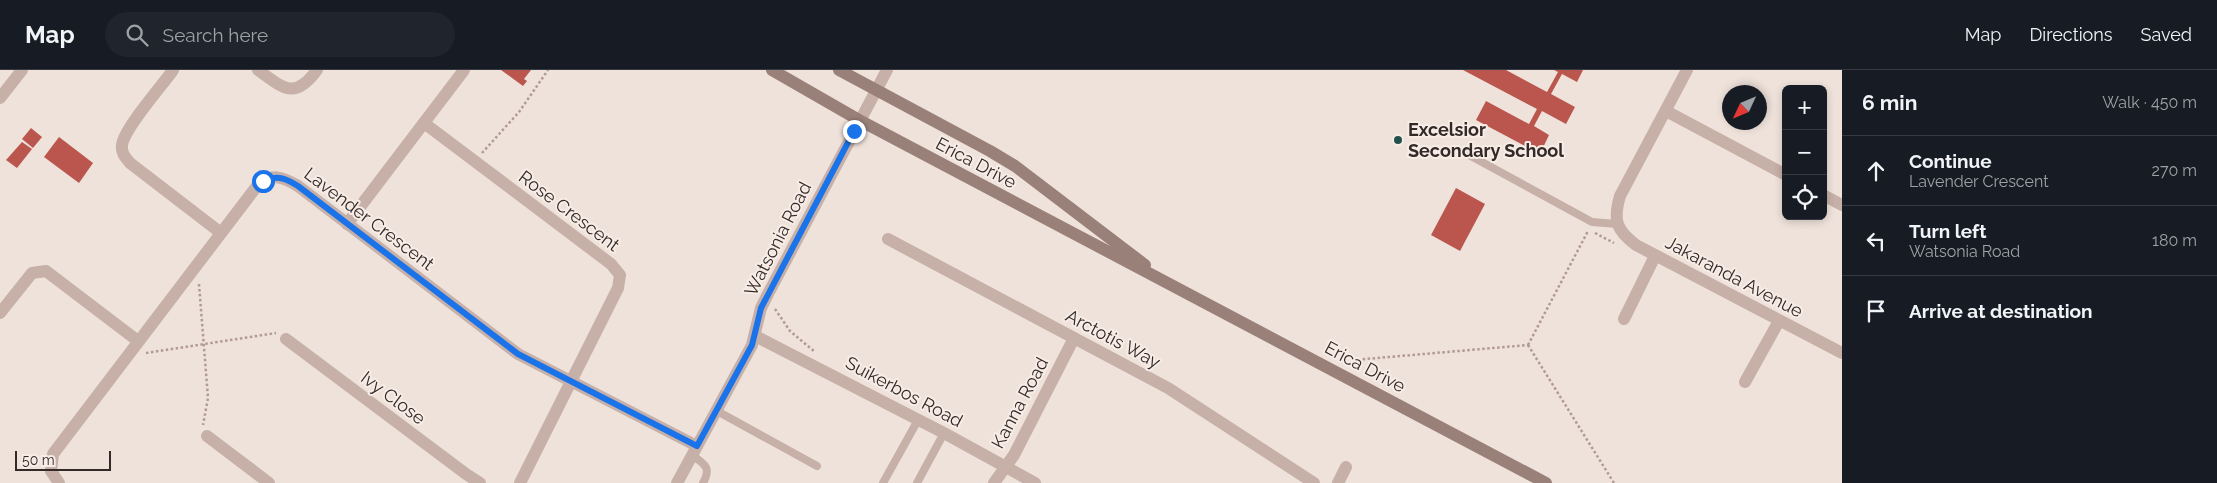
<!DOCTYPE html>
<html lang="en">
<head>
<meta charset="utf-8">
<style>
  :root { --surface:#171b24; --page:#20242c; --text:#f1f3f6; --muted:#9ea1a6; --line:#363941 }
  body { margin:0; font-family:Raleway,sans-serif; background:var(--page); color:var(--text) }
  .controls { position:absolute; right:15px; top:15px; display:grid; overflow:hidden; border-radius:8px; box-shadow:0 2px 8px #0003 }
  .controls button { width:45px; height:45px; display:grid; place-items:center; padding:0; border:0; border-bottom:1px solid var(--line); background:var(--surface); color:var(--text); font:25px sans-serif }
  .compass { position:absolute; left:1722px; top:15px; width:45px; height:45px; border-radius:50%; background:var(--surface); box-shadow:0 2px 8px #0003; rotate:226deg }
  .scale { position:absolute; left:15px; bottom:12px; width:96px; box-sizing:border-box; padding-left:5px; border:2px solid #332927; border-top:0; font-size:14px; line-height:18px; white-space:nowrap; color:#332927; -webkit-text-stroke:4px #f7ede6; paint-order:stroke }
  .stop { position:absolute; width:15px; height:15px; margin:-11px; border:4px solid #1a73e8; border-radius:50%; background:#fff }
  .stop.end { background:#1a73e8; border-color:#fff; box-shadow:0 1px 5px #0008 }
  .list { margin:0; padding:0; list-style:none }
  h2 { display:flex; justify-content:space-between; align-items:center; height:65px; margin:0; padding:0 20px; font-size:21px }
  h2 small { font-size:16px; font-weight:400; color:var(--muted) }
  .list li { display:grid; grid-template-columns:32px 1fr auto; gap:15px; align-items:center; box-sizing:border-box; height:70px; padding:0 20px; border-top:1px solid var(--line) }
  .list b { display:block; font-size:19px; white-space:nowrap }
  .list p { margin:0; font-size:16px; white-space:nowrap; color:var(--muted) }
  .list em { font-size:16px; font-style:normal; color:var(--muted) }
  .icon { flex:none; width:28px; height:28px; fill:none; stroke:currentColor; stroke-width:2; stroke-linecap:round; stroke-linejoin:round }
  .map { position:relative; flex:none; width:1842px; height:413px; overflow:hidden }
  header { display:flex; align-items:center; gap:30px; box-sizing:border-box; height:70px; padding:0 25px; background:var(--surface); border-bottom:1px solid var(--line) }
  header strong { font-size:24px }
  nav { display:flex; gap:28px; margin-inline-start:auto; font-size:18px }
  .search { width:350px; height:45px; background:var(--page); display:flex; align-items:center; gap:12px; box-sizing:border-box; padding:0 18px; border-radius:28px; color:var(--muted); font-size:19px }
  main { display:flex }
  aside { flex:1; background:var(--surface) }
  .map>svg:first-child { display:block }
  .building { fill:#ba564d }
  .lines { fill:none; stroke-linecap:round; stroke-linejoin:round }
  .path { stroke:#b19a92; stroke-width:2.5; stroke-dasharray:2.5 2.5; stroke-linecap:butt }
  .service { stroke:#c6b0a8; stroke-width:8 }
  .minor { stroke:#c6b0a8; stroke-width:12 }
  .secondary { stroke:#998079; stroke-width:12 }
  .route { stroke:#1a73e8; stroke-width:6 }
  .poi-dot { fill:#21504c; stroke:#f7ede6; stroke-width:2 }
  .labels { text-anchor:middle; stroke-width:4; stroke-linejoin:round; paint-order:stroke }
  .poi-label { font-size:18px; font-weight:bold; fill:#332927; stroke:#f7ede6; text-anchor:start }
  .street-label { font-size:18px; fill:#332927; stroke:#f7ede6 }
</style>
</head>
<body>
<header>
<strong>Map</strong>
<div class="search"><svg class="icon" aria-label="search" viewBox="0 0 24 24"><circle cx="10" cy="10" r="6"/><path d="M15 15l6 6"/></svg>Search here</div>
<nav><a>Map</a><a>Directions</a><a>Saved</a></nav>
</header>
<main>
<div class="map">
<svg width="1842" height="413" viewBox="0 0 1842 413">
  <rect width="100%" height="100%" fill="#efe2db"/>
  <!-- building -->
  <g class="building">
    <polygon points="501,0 531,0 524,9 527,11 523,16"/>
    <polygon points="1463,0 1506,0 1547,22 1558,2 1554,0 1583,0 1577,12 1562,4 1551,24 1575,37 1566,54 1542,41 1534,56 1549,65 1540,84 1476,50 1486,31 1529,54 1537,39"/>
    <polygon points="31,58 42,67 33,78 22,69"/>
    <polygon points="59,67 93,93 79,113 44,87"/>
    <polygon points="22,72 32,79 17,98 6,90"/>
    <polygon points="1456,118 1485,134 1460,181 1431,165"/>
  </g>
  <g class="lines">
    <!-- path -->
    <g class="path">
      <polyline points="482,83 519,42 548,0"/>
      <polyline points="1595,163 1614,173"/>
      <polyline points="199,214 208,328 203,355"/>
      <polyline points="775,239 790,261 815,282"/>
      <polyline points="1528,275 1588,161"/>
      <polyline points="1528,275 1614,413"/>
      <polyline points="146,283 276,263"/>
      <polyline points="1352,296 1354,290 1528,275"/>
    </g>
    <!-- service -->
    <g class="service">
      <polyline points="1469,85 1592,152 1617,154"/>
      <polyline points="717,341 817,396"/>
      <path d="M 692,385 C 704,394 712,397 703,413"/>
      <polyline points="883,413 918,350"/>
      <polyline points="917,413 944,363"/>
    </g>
    <!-- minor -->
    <g class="minor">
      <path d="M 173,0 C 162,16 124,58 122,75 C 121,83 125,87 130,93 L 221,163"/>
      <path d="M 258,0 C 284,19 295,30 317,0"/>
      <path d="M 1687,0 L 1620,126 C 1613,150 1616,160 1636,175 L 1842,283"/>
      <polyline points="0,28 22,0"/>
      <polyline points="1666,41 1786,105"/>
      <polyline points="424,53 611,194 620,205 618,218 520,413"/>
      <polyline points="1823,125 1842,135"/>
      <polyline points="347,154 464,0"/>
      <polyline points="888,169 1168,318 1314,413"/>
      <polyline points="0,243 32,203 46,201 138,271"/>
      <polyline points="1624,249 1655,186"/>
      <polyline points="755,266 944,363 1035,413"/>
      <polyline points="286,269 466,404 480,413"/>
      <polyline points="1745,312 1779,251"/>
      <polyline points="207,366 269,413"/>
      <path d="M 59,413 L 51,401 L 53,384 L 257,116 C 271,102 283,107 298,116 L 518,284 L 697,376"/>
      <polyline points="677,413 752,275 761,238 768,224 887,0"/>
      <polyline points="994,413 1014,385 1074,268"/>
      <polyline points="1338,413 1346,397"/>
    </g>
    <!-- secondary -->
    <g class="secondary">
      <polyline points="772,0 859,50 1546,413"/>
      <polyline points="839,0 990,81 1015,96 1145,195"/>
    </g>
  </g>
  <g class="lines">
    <!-- route -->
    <path class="route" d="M 263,111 C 278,105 285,108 298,116 L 518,284 L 697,376 L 752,275 L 761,238 L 854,61"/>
  </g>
  <!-- markers -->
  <circle class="poi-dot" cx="1398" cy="70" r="5"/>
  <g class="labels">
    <!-- poi labels -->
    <g class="poi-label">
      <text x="1408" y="66">Excelsior<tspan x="1408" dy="21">Secondary School</tspan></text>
    </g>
    <!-- street labels -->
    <g class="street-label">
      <text transform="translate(976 93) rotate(28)" y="6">Erica Drive</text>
      <text transform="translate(569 141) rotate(37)" y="6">Rose Crescent</text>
      <text transform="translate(369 149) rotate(37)" y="6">Lavender Crescent</text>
      <text transform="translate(778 169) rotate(-63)" y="6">Watsonia Road</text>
      <text transform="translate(1734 207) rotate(28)" y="6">Jakaranda Avenue</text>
      <text transform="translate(1113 269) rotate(28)" y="6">Arctotis Way</text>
      <text transform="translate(1365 297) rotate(28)" y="6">Erica Drive</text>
      <text transform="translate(904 322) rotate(28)" y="6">Suikerbos Road</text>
      <text transform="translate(393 328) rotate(37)" y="6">Ivy Close</text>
      <text transform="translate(1020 333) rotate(-62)" y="6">Kanna Road</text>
    </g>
  </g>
</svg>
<div class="controls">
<button>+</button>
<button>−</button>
<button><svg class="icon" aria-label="locate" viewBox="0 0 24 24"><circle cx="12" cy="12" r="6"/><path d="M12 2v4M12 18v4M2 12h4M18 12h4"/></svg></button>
</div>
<svg class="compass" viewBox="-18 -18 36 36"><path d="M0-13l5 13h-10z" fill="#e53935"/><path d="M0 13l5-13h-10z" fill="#9ea1a6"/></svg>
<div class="scale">50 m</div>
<div class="stop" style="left:263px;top:111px"></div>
<div class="stop end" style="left:854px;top:61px"></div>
</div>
<aside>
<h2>6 min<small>Walk · 450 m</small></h2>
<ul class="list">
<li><svg class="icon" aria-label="ahead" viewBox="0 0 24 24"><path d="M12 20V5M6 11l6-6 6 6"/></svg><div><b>Continue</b><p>Lavender Crescent</p></div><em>270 m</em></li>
<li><svg class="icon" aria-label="left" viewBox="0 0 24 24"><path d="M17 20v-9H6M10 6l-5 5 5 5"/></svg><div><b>Turn left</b><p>Watsonia Road</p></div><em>180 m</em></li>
<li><svg class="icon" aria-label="arrive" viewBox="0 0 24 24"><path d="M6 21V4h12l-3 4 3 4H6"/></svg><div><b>Arrive at destination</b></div></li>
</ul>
</aside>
</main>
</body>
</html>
